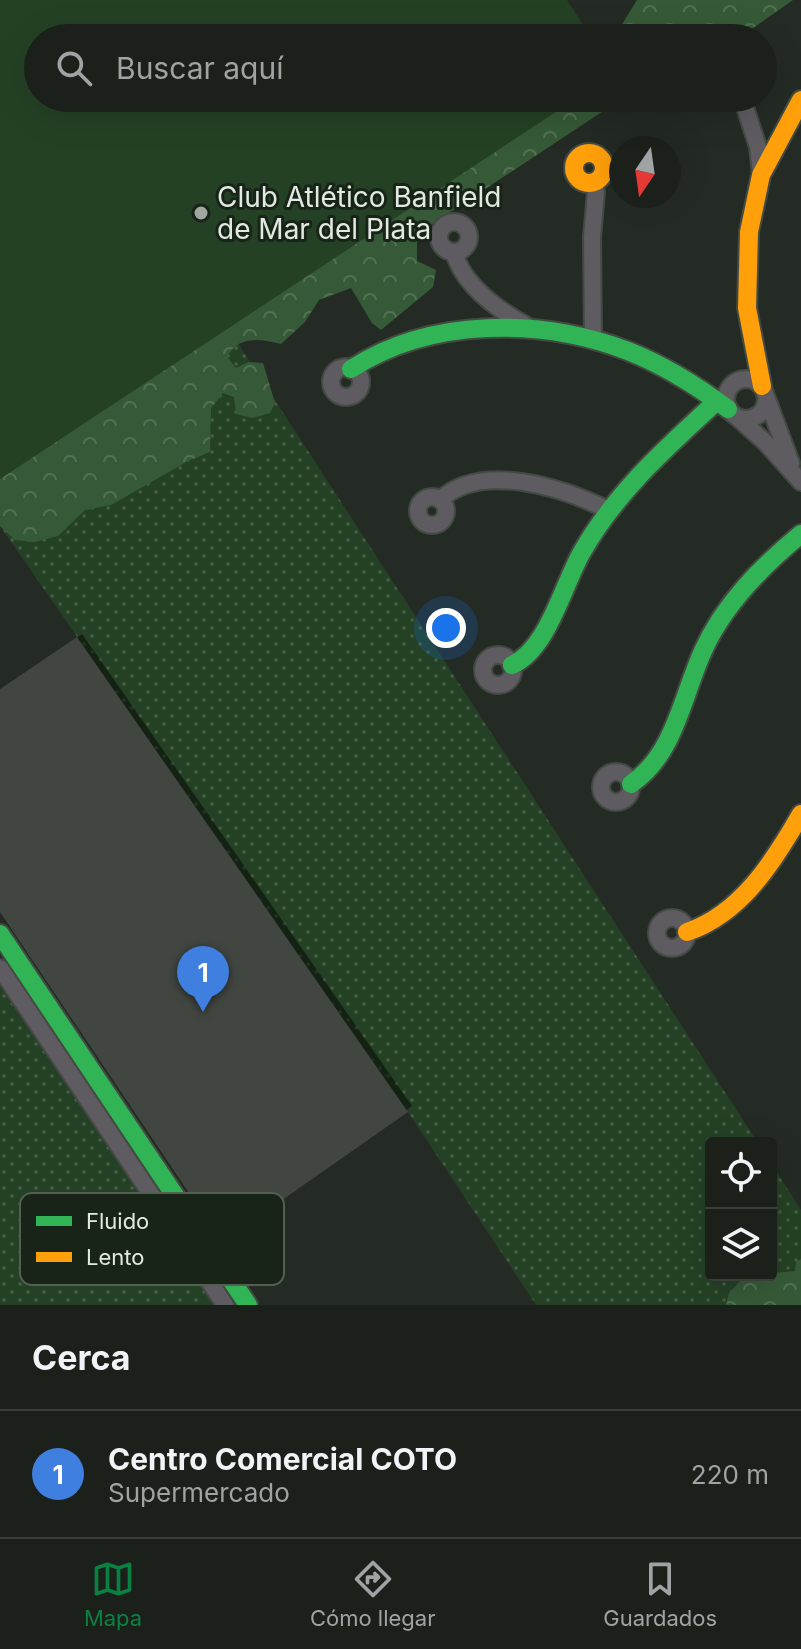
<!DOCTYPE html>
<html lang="es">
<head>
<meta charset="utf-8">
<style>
  :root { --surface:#1b201b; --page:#242824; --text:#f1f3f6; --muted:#a0a3a3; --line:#393e3a; --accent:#0b8043 }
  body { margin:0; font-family:Inter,sans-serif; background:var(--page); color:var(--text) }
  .controls { position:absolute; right:24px; bottom:24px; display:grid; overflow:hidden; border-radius:8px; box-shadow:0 8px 32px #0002 }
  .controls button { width:72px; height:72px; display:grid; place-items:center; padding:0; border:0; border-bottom:2px solid var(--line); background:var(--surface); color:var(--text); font:40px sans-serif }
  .compass { position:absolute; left:609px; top:136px; width:72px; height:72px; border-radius:50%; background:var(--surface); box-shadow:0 8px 32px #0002; rotate:193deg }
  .you { position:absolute; left:446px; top:628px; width:28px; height:28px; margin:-20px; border:6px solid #fff; border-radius:50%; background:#1a73e8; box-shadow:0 0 0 12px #1a73e833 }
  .badge { display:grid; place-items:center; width:52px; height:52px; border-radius:50%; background:var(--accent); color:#fff; font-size:26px; font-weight:700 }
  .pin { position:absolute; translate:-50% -66px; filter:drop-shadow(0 2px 4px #0008) }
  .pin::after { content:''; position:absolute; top:42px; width:28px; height:24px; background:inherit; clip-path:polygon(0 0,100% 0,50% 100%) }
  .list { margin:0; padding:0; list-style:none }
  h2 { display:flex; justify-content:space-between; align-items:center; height:104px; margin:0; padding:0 32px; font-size:34px }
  h2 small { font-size:26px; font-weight:400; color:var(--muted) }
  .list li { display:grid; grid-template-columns:52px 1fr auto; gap:24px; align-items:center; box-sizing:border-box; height:128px; padding:0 32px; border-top:2px solid var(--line) }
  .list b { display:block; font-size:30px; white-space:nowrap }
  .list p { margin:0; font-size:26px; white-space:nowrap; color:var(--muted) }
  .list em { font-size:26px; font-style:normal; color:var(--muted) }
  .icon { flex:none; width:44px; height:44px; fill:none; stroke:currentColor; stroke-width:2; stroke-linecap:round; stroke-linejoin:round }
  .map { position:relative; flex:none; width:801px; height:1305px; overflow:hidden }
  .search { position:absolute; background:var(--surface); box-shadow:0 8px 32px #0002; left:24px; right:24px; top:24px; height:88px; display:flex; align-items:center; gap:20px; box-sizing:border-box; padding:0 28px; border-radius:44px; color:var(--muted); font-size:30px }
  .sheet { height:232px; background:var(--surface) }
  nav { display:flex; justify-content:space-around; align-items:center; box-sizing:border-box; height:112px; border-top:2px solid var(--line); background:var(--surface); font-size:22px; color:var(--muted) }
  nav a { display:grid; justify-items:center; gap:4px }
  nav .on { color:var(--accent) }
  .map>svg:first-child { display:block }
  .grass { fill:url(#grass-dots) }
  .forest { fill:url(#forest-crowns) }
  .pitch { fill:#244125 }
  .shadow { fill:#0007 }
  .building { fill:#414641 }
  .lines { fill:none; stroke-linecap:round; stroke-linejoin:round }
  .street-casing { stroke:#434943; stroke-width:20 }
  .fast-casing { stroke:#434943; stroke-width:22 }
  .slow-casing { stroke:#434943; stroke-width:22 }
  .street { stroke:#5e5b61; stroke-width:16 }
  .fast { stroke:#30b455; stroke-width:18 }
  .slow { stroke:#ff9f0a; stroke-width:18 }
  .poi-dot { fill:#9fa79f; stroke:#172417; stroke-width:3 }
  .labels { text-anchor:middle; stroke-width:6; stroke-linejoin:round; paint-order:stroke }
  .poi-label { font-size:28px; fill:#e1eae1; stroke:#172417; text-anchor:start }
  .key { fill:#172417; stroke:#545f54; stroke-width:2 }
  .key-label { font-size:22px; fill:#e1eae1 }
</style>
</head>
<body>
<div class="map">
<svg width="801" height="1305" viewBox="0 0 801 1305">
  <defs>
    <pattern id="grass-dots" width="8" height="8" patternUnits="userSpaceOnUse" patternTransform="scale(2)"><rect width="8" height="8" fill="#244125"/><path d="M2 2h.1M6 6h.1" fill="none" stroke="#445d44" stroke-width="1.8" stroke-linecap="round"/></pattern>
    <pattern id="forest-crowns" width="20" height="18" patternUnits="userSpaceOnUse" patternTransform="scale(2)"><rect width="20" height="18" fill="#365a37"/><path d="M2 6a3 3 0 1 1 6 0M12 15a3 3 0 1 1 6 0" fill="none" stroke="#537254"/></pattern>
  </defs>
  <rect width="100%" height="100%" fill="#242b24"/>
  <!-- grass -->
  <g class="grass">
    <polygon points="228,328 758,1143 711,1143 711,1275 771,1275 771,1163 801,1210 801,1305 536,1305 408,1112 0,526 0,479"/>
    <polygon points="0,986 214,1305 0,1305"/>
  </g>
  <!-- forest -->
  <g class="forest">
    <polygon points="637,0 793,0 739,38 619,38 621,26"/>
    <path d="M 515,98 L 623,98 L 417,234 L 417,261 L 436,270 L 433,287 L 381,330 L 372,323 L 351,288 L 319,300 L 305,322 L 281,344 C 260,339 239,335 227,357 L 236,368 L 249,362 L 263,363 L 275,403 L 270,413 L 252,418 L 236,414 L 234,397 L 223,393 L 211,408 L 210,452 L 188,461 L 111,505 L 85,510 L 58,536 L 34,542 L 15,540 L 0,526 L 0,436 Z"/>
    <polygon points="801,1259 801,1305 726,1305 729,1293 746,1275 795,1271 796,1262"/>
  </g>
  <!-- pitch -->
  <polygon class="pitch" points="0,0 567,0 592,38 38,38 38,98 577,98 0,479"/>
  <!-- shadow -->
  <polygon class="shadow" points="82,634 412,1106 222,1239 0,909 0,689"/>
  <!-- building -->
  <polygon class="building" points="77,637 408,1112 222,1242 0,912 0,689"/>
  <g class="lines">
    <!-- street casing -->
    <g class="street-casing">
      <g id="street">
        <polyline points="742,98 758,147 761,174"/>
        <polyline points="592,183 596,192 592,237 593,338"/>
        <circle cx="454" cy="237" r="15"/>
        <path d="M 454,252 C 463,286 498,310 527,326"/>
        <circle cx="346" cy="382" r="15"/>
        <circle cx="746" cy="399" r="20"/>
        <polyline points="767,399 791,463"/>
        <polyline points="738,418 765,442 801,482"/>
        <circle cx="432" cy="511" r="14"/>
        <path d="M 440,500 C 481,461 564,488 608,510"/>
        <circle cx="498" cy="670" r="15"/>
        <circle cx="616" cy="787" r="15"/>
        <circle cx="672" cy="933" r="15"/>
        <polyline points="0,968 225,1305"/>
      </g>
    </g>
    <!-- fast casing -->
    <g class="fast-casing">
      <g id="fast">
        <path d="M 351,369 C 431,317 541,318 628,351 C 664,365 697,386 728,409"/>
        <path d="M 512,665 C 548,649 563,585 582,552 C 616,492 667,447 717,401"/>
        <path d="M 631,784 C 675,754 682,697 703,651 C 724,604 762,566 801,534"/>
        <polyline points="0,934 248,1305"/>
      </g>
    </g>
    <!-- slow casing -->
    <g class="slow-casing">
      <g id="slow">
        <circle cx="589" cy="168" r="15"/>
        <polyline points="762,386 747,308 749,232 761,175 801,100"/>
        <path d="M 687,932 C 741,914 774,861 801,814"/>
      </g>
    </g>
    <!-- street -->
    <use href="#street" class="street"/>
    <!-- fast -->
    <use href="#fast" class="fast"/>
    <!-- slow -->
    <use href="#slow" class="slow"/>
  </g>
  <!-- markers -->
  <circle class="poi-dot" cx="201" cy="213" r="8"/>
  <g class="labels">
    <!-- poi labels -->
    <g class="poi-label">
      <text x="217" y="207">Club Atlético Banfield<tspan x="217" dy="32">de Mar del Plata</tspan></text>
    </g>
  </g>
  <!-- legend -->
  <rect x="20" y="1193" width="264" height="92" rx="12" class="key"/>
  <rect x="36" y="1216" width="36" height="10" fill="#30b455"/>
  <rect x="36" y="1252" width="36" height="10" fill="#ff9f0a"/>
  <g class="key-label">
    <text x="86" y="1229">Fluido</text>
    <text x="86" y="1265">Lento</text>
  </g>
</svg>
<div class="controls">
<button><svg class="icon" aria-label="locate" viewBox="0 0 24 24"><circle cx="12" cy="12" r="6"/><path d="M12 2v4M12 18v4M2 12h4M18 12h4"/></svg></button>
<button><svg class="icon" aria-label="layers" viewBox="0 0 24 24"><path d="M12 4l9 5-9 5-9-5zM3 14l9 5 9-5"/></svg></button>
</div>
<svg class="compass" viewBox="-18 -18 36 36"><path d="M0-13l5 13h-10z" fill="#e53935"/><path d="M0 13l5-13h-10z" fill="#a0a3a3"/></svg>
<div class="you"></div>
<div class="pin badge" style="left:203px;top:1012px;background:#3f7fe0">1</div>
<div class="search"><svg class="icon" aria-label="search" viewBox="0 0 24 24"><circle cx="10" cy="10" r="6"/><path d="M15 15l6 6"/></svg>Buscar aquí</div>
</div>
<section class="sheet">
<h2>Cerca<small></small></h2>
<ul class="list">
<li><span class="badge" style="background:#3f7fe0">1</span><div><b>Centro Comercial COTO</b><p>Supermercado</p></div><em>220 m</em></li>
</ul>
</section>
<nav>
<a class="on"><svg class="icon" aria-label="map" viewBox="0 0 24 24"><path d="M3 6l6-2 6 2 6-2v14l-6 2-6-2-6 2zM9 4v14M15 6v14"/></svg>Mapa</a>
<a><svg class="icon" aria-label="directions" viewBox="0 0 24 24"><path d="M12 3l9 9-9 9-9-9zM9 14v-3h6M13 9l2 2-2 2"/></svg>Cómo llegar</a>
<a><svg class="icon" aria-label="saved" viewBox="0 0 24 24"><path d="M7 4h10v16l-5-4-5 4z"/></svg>Guardados</a>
</nav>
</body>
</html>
